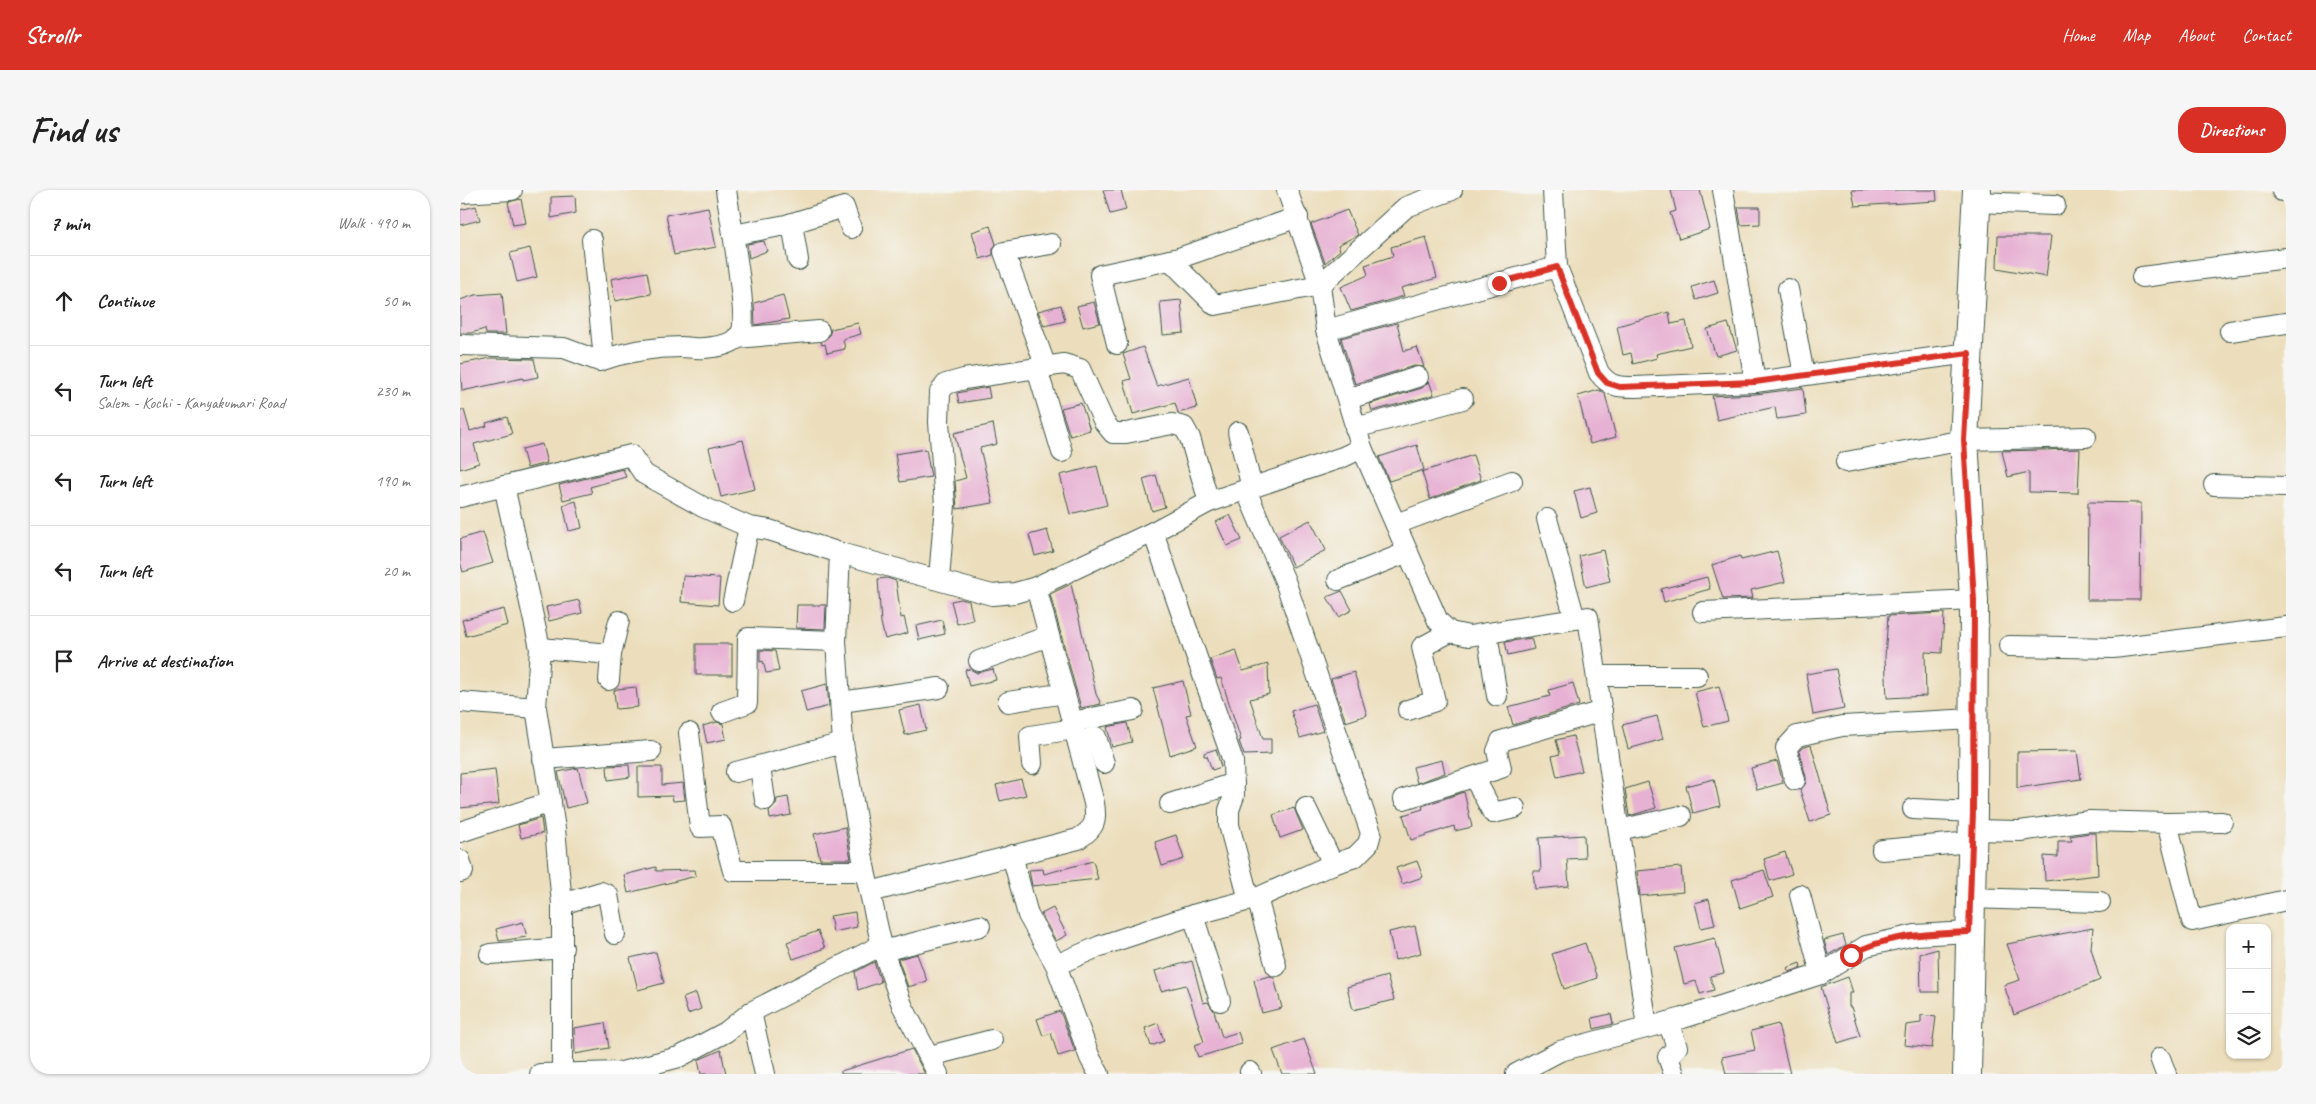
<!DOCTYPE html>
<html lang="en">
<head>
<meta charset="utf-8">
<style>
  :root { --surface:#fff; --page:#f6f6f6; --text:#222; --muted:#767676; --line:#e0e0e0; --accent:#d93025 }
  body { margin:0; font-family:Caveat,sans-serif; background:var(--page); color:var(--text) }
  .controls { position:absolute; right:15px; bottom:15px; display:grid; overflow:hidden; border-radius:10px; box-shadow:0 1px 4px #0004 }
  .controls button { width:45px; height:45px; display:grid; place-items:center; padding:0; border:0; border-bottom:1px solid var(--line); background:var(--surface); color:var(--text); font:25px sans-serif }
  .stop { position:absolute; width:15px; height:15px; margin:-11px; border:4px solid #d93025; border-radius:50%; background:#fff }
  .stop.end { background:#d93025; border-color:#fff; box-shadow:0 1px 5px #0008 }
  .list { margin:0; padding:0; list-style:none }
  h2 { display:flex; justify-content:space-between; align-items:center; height:65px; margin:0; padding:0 20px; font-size:21px }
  h2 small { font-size:16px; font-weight:400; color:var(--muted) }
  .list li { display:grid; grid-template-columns:32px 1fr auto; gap:15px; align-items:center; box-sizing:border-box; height:90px; padding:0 20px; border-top:1px solid var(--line) }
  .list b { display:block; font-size:19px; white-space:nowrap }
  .list p { margin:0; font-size:16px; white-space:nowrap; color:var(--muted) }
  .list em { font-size:16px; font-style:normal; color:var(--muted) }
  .icon { flex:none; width:28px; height:28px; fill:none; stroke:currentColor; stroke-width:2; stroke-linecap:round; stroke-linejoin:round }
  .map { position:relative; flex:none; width:1826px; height:884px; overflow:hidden; border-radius:20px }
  header { display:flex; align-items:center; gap:30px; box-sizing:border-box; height:70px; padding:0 25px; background:var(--accent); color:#fff }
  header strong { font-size:24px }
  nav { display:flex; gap:28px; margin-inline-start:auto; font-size:18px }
  .intro { display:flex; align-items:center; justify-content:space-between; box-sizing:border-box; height:120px; padding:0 30px }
  h1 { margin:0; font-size:35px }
  .button { padding:12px 22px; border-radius:20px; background:var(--accent); color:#fff; font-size:18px; font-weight:700 }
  main { display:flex; gap:30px; padding:0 30px }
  aside { flex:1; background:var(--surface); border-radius:20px; box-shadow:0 1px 4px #0004 }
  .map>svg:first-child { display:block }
  .building { fill:#e7b1d3 }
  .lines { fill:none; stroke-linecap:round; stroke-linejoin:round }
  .minor-casing { stroke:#3e5548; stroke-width:22 }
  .primary-casing { stroke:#3e5548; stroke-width:30 }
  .minor { stroke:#fff; stroke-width:20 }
  .primary { stroke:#fff; stroke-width:28 }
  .route { stroke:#d93025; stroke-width:6 }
</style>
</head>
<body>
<header>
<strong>Strollr</strong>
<nav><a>Home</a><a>Map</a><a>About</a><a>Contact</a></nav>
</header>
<div class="intro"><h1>Find us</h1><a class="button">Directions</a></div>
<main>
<aside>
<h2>7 min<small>Walk · 490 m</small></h2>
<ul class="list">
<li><svg class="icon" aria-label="ahead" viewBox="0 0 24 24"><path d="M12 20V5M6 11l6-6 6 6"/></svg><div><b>Continue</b></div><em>50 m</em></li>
<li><svg class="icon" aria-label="left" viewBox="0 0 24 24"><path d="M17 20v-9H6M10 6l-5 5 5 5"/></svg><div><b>Turn left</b><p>Salem - Kochi - Kanyakumari Road</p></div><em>230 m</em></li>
<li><svg class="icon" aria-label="left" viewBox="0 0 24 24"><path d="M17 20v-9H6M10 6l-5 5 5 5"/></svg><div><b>Turn left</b></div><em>190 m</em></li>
<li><svg class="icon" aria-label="left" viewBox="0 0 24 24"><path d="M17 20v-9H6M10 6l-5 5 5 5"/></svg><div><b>Turn left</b></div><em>20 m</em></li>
<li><svg class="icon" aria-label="arrive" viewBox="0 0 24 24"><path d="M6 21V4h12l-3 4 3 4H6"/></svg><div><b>Arrive at destination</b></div></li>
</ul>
</aside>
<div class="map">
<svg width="1826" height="884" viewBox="0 0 1826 884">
  <rect width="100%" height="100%" fill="#f6f6f2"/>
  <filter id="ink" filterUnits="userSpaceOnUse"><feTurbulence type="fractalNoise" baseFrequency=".02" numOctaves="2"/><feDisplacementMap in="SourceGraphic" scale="10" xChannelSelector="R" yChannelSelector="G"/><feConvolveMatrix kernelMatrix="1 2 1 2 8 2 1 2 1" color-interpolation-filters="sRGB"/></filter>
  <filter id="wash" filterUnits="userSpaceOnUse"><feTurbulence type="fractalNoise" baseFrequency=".0096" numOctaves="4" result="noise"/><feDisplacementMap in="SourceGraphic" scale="20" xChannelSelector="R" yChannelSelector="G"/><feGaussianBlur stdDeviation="1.12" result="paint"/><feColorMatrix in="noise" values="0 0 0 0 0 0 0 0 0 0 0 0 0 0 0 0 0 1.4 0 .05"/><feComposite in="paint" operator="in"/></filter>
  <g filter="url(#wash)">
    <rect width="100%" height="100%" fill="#ecdebc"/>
    <g id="blocks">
      <!-- building -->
      <g class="building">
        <polygon points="643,0 661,0 666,20 650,24"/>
        <polygon points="1211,0 1240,0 1250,39 1219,49 1210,23 1216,21"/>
        <polygon points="1392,0 1476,0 1477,11 1395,16"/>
        <polygon points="115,6 116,23 91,28 91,7"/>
        <polygon points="61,9 66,33 53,35 48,12"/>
        <polygon points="16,16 20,30 0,35 0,20"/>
        <polygon points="248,17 256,57 214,65 206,25"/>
        <polygon points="1278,17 1300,17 1300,34 1281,35"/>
        <polygon points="887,20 898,45 878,55 880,60 865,73 851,34"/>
        <polygon points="530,36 536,54 533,59 533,65 520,69 512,42"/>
        <polygon points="1538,46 1591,46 1586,87 1537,78"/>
        <polygon points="966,47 977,88 941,98 944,106 891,121 881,97 908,85 905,75 933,66 931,57"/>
        <polygon points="304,51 307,61 289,68 287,54"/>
        <polygon points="70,58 77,87 57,92 50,63"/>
        <polygon points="187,82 191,104 155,111 151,89"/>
        <polygon points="1254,90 1258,103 1236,110 1232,97"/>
        <polygon points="42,103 46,144 26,144 25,139 11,143 0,143 0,110 15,105"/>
        <polygon points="323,105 329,129 295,135 294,113"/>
        <polygon points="721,110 724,143 703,145 700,112"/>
        <polygon points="634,112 640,133 623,137 617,116"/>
        <polygon points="601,115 605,131 584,136 578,121"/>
        <polygon points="1209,122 1211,134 1226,131 1231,156 1196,164 1197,168 1173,174 1171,163 1163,165 1157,136"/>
        <polygon points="398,133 401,144 383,149 385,159 367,163 365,154 362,155 361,152 369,146 371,139"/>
        <polygon points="937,133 944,161 957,157 964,177 954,176 895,194 881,148"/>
        <polygon points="1268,133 1277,160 1256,166 1247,139"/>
        <polygon points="683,157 697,196 729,187 737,218 718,223 715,213 673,224 664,191 671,189 663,164"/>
        <polygon points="31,168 74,169 78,187 63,190 63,188 2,201 0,174"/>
        <polygon points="969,191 974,205 912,221 910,214 962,198"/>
        <polygon points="528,197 530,208 499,213 497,203"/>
        <polygon points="1343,198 1346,225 1317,229 1315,217 1257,230 1252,206 1296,204"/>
        <polygon points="1139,200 1145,204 1156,247 1130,254 1118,206"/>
        <polygon points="621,213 630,240 610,246 601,218"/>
        <polygon points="0,220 4,220 10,241 27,236 26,233 47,227 52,244 14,254 19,273 0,279"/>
        <polygon points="533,234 537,254 520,258 533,313 497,319 495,291 506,288 494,243"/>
        <polygon points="283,250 295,299 261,307 249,258"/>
        <polygon points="82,254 87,273 67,278 62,259"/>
        <polygon points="957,255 964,280 929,291 919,267"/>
        <polygon points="466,259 471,287 440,292 435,264"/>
        <polygon points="1620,259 1618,303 1569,302 1569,282 1548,287 1542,261"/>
        <polygon points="1013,265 1021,290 970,309 962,282"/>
        <polygon points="637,276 647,315 610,324 600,285"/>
        <polygon points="163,279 166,287 130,297 132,303 103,310 99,295"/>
        <polygon points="696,285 705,317 692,321 683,289"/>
        <polygon points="1130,297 1137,323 1121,328 1114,301"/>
        <polygon points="116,311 122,338 109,341 103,315"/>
        <polygon points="1628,312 1681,313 1680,410 1627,410"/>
        <polygon points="770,325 782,350 767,356 756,332"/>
        <polygon points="850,330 866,360 833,377 819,346"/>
        <polygon points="587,340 593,361 575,366 569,345"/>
        <polygon points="23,342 33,373 3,382 0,372 0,349"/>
        <polygon points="1143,360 1150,391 1126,397 1119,366"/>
        <polygon points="1317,361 1325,392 1291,400 1293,408 1263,409 1252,375 1280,366 1281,370"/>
        <polygon points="223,386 260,388 258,415 221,412"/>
        <polygon points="1247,387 1250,399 1204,412 1201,399"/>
        <polygon points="427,388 436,391 441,428 444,427 448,443 425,449 421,433 418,389"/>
        <polygon points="611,394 636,504 641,514 621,518 590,404"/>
        <polygon points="882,401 892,420 879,427 867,407"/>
        <polygon points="501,409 509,411 513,430 497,434 491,411"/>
        <polygon points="119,410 122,423 89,431 86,417"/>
        <polygon points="337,415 366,415 365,439 336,438"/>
        <polygon points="44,419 48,435 6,446 2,430"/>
        <polygon points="1484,423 1482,463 1465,462 1466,506 1427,508 1425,467 1428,426"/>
        <polygon points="482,430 485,444 459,450 456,436"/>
        <polygon points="1071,448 1074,459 1048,465 1045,452"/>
        <rect x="236" y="454" width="36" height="31"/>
        <polygon points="300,460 315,461 319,481 306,483 303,471 300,472"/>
        <polygon points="776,460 783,481 808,474 809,504 790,509 803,549 811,549 811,564 784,565 779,551 781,550 761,488 757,489 750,469"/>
        <polygon points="510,479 517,483 533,479 536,490 509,496 505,480"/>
        <polygon points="1376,479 1384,519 1353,525 1346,484"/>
        <polygon points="894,482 907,525 886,532 871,489"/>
        <polygon points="723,491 731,524 726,525 737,556 710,565 693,498"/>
        <polygon points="1113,493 1119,515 1053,535 1048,517 1090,506 1089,500"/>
        <polygon points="367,494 369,516 346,522 341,501"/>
        <polygon points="1259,496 1268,531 1244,537 1235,502"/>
        <polygon points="176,497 178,517 156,519 154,501 157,499"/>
        <polygon points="854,514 863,541 840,548 831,521"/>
        <polygon points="461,515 466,540 445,545 439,520"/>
        <polygon points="1197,526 1203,549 1168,559 1162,535"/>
        <polygon points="257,532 263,534 266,549 247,553 243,536"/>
        <polygon points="667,533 672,552 652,557 647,537"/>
        <polygon points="1113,546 1122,581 1097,587 1092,566 1100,564 1096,550"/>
        <polygon points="1351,555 1371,625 1350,632 1340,600 1346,593 1346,587 1339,561 1342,558"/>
        <polygon points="756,559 761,577 752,580 747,566 744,566 744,563"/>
        <polygon points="1617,561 1621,589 1557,598 1557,562"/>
        <polygon points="982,570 985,583 957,593 953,577"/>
        <polygon points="1317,571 1323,593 1297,600 1291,578"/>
        <polygon points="169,575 170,587 148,590 147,576"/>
        <polygon points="178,577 202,577 202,595 223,593 225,610 213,611 212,606 178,607"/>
        <polygon points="118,578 127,613 106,618 98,582"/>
        <polygon points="35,579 39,614 0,618 0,583"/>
        <polygon points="561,589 566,605 540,611 536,595"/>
        <polygon points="1254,589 1260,616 1233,623 1226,596"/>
        <polygon points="1188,592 1196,618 1169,626 1165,599"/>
        <polygon points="1004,602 1012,637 995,641 994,636 951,650 943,625 963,619 962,616"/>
        <polygon points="328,607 331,625 310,629 309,621 316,615 317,609"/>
        <polygon points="834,618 843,640 820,648 813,625"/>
        <polygon points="81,628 83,643 61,648 58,635"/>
        <polygon points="385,637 391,669 360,669 354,644"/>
        <polygon points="1630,643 1636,643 1638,685 1585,691 1584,666 1598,667 1598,651 1612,651 1610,646"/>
        <polygon points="716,645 724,669 702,676 695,652"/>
        <polygon points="1124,645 1125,668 1107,669 1109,696 1075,699 1073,681 1081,681 1079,648"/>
        <polygon points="1325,662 1332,684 1310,691 1304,669"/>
        <polygon points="633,671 638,689 572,696 569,680 583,679 584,684"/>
        <polygon points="957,671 963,687 942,694 936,678"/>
        <polygon points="196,677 196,681 235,680 236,686 168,703 164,685"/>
        <polygon points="1221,677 1223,702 1180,706 1177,681"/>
        <polygon points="1304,680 1313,707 1280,718 1272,690"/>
        <polygon points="1249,709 1255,735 1241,738 1235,713"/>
        <polygon points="593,718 607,745 596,751 581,724"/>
        <polygon points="395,722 397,737 373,742 370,726"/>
        <polygon points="63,732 67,747 39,751 36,739"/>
        <polygon points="955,736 961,763 935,770 929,742"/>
        <polygon points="1633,738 1631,758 1640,790 1554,825 1544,795 1560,790 1547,754"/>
        <polygon points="358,741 365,758 333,769 327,752"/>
        <polygon points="1383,745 1386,755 1368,765 1364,750"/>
        <polygon points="1255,748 1264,783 1250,786 1254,800 1240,804 1236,791 1224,794 1215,758"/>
        <polygon points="1125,753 1137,788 1104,799 1092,764"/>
        <polygon points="1478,759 1479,802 1461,802 1460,764"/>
        <polygon points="196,762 204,793 178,800 170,768"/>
        <polygon points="457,764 467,791 448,797 438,769"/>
        <polygon points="732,771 743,813 748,812 754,821 762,847 778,842 782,854 738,867 734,855 744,852 726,795 701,801 695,781"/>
        <polygon points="414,772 421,792 398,800 395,782"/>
        <polygon points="1340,773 1341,778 1329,782 1327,778"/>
        <polygon points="810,786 814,788 822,818 802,823 794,790"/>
        <polygon points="927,786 934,810 893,820 887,797"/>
        <polygon points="1388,787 1393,803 1389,803 1389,817 1391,817 1400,846 1378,853 1361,797"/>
        <polygon points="236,803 241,819 228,824 223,808"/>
        <polygon points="600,821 615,861 598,866 591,843 583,846 577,829"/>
        <polygon points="1151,824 1153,834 1134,839 1132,828"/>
        <polygon points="1461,825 1476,827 1472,858 1444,855 1446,835 1461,833"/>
        <polygon points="145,833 149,858 115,864 114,838"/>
        <polygon points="698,833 704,851 691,856 685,838"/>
        <polygon points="1318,834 1330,884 1266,884 1262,867 1295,860 1291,841"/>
        <polygon points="844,849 857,884 822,884 813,860"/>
        <polygon points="452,859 465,884 381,884 381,881"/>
        <polygon points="261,860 266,884 241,884 238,870"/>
      </g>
    </g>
  </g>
  <g filter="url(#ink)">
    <use href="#blocks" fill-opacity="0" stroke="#3e5548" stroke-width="1"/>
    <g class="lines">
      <!-- minor casing -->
      <g class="minor-casing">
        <g id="minor">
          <path d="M 1093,0 L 1097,77 L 1139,183 C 1150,197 1158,197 1175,197 L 1295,192 L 1509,163"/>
          <polyline points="1263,0 1295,192"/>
          <polyline points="1822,0 1822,1"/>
          <polyline points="0,3 52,0"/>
          <polyline points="1517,12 1595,15"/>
          <polyline points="332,33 338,70"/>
          <polyline points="273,45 326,35 384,17 391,38"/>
          <polyline points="132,50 144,169"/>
          <polyline points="710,70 755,115 860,95 946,17 992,0"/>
          <polyline points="1682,87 1826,68"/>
          <polyline points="1328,99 1344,185"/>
          <polyline points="866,140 1097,77"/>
          <polyline points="1770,141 1826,133"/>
          <polyline points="276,148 359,141"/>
          <polyline points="657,154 640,85 719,68 838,27"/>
          <path d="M 0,155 L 104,158 L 139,171 C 165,162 194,157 221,157 C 229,157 236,159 244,158 C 256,157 275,155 281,143 C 289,128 269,22 266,0"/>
          <polyline points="586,177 544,62 591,54"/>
          <polyline points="577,179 602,262"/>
          <polyline points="888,209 958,187"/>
          <polyline points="895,238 1003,209"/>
          <polyline points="778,242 792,298"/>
          <polyline points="902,258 978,431 990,442 1009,446 1128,427 1187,837"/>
          <polyline points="1386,272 1504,250 1626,247"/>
          <polyline points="1754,295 1826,297"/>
          <polyline points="44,296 80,458 76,518 95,639 102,714 102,883"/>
          <polyline points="0,307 171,265 184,284 243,317 289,337 309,340 380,363 532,405 555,403 576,397 693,342 749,312 883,267 902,258 866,140 860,95 827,0"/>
          <polyline points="1087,329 1115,429"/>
          <polyline points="936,334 1052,291"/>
          <polyline points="693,342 773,571 774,606 769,620 769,635 789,710"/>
          <polyline points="380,363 376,451 383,553 405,681 423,761 442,815 478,884"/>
          <polyline points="479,389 485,315 479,232 480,202 486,194 504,189 604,174 620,179 644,232 653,243 666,243 712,234 724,237 730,248 749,312"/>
          <polyline points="878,390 948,362"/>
          <polyline points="273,411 289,337"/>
          <polyline points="1243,422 1514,410"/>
          <polyline points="1027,443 1037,506"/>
          <polyline points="1549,456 1653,458 1826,437"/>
          <polyline points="80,458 151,464 149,490"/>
          <polyline points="151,464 159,431"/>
          <polyline points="519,471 589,446"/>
          <polyline points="1137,486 1237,486"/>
          <polyline points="0,512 76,518"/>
          <polyline points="381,512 479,498"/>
          <polyline points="548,512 605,503"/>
          <polyline points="948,520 975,511 962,457 990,442"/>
          <polyline points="262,522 287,513 288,448 376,451"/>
          <polyline points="612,532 673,520"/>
          <polyline points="229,543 240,637 261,636 273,681 405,681"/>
          <polyline points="618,552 636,547 644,573"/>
          <polyline points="83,569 191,561"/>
          <polyline points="572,574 570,546 614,539"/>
          <polyline points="300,577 305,610"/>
          <polyline points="276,582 383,553"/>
          <polyline points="1014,587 1033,623 1055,618"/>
          <polyline points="1335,590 1326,558 1337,546 1382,536 1513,529"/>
          <polyline points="944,609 1041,578 1037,561 1041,551 1142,521"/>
          <polyline points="710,614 774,593"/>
          <polyline points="846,618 873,674"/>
          <polyline points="1453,619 1513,622"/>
          <polyline points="1707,633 1732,731 1826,710"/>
          <polyline points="1159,640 1221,626"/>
          <polyline points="1512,640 1560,641 1629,631 1707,633 1762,632"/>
          <polyline points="0,642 91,612"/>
          <polyline points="1422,660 1512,652"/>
          <polyline points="552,665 568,725 596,775 630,868 639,884"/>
          <polyline points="0,670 3,681 0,682"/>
          <path d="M 410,702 L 618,649 C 635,638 637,632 634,613 L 576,397"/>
          <polyline points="1340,705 1361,784"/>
          <polyline points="797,708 816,776"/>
          <polyline points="1510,708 1640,712"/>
          <polyline points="102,714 141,702 148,705 155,744"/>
          <polyline points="733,725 760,811"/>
          <polyline points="423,761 520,736"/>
          <polyline points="30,764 103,758"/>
          <polyline points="596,775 640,756 733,725 797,708 873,674 895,667 908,654 911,643 825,391 786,300"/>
          <polyline points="291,822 305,884"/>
          <polyline points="1208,832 1217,857 1208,867 1214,884"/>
          <polyline points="470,866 532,850"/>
          <polyline points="1700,868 1706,884"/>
          <polyline points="790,882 791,884"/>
          <polyline points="80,884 162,882 219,867 266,842 291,822 422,755"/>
          <polyline points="1056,884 1100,861 1223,828 1361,784 1406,756 1455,745 1509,742"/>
        </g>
      </g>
      <!-- primary casing -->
      <g class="primary-casing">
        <polyline id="primary" points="1507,884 1513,622 1514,410 1504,250 1517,0"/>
      </g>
      <!-- minor -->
      <use href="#minor" class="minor"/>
      <!-- primary -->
      <use href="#primary" class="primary"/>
    </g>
  </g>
  <g class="lines" filter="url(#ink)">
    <!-- route -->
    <path class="route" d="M 1039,93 L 1097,77 L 1138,183 L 1147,193 L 1160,197 L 1295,192 L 1509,163 L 1504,250 L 1514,410 L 1513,622 L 1509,742 C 1470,744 1426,744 1391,765"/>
  </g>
</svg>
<div class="controls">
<button>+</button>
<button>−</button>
<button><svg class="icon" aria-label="layers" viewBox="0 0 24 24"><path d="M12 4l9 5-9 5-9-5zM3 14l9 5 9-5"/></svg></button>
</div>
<div class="stop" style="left:1391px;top:765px"></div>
<div class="stop end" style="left:1039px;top:93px"></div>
</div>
</main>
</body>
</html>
